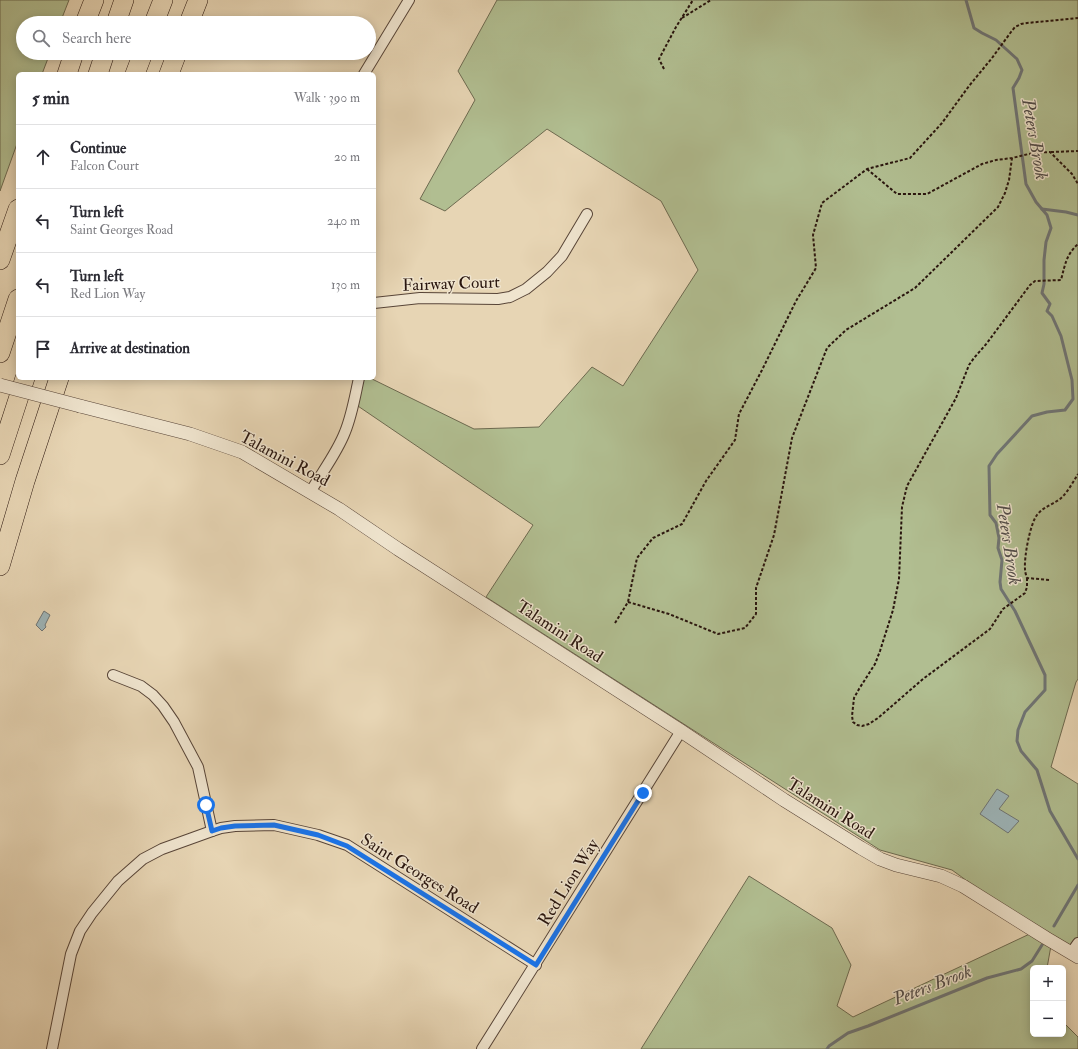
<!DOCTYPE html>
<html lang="en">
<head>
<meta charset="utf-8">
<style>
  :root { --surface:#fff; --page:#f7f7f7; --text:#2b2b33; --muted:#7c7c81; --line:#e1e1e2 }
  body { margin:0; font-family:"IM FELL Double Pica",serif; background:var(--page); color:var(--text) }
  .controls { position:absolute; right:12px; bottom:12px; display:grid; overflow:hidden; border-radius:6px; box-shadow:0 2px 10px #0003 }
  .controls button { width:36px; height:36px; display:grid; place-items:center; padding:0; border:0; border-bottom:1px solid var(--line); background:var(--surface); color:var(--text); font:20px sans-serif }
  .stop { position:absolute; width:12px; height:12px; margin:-9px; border:3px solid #1a73e8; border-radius:50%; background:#fff }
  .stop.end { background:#1a73e8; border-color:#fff; box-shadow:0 1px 4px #0008 }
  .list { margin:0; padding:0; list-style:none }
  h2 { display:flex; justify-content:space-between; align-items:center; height:52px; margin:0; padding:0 16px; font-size:17px }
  h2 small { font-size:13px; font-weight:400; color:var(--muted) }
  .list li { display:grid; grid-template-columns:26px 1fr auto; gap:12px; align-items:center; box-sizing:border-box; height:64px; padding:0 16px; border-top:1px solid var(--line) }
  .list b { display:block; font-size:15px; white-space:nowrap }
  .list p { margin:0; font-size:13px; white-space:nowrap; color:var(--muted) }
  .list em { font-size:13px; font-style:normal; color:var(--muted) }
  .icon { flex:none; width:22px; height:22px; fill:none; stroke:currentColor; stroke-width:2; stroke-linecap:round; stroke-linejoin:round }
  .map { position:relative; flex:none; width:1078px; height:1049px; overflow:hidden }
  .search { position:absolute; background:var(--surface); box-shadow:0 2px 10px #0003; left:16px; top:16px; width:360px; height:44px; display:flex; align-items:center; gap:10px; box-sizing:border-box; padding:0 14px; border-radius:22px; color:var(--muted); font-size:15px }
  .panel { position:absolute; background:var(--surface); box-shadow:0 2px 10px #0003; left:16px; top:72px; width:360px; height:308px; border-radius:6px }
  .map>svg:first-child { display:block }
  .green { fill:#b1be91; stroke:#6d6a50 }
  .water { fill:#9db5b9; stroke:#6f7575 }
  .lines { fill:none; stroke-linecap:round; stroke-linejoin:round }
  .stream { stroke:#6f7575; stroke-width:3 }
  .minor-casing { stroke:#584538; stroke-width:12 }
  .tertiary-casing { stroke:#584538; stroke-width:14 }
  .motorway-casing { stroke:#29150e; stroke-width:20 }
  .path { stroke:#29150e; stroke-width:2; stroke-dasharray:3 2; stroke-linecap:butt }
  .minor { stroke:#efe4ce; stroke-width:10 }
  .tertiary { stroke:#efe4ce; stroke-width:13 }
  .motorway { stroke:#e7d5b4; stroke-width:19 }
  .tertiary-bridge-casing { stroke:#584538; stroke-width:14; stroke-linecap:butt }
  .tertiary-bridge { stroke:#efe4ce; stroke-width:13 }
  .route { stroke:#1a73e8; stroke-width:5 }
  .labels { text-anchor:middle; stroke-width:3; stroke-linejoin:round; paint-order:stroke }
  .street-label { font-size:17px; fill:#29150e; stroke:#efe4ce }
  .water-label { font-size:18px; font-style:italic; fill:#524d4a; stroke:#efe4ce }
</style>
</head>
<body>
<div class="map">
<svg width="1078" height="1049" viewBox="0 0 1078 1049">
  <rect width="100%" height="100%" fill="#e7d5b4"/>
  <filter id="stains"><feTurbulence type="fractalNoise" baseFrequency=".005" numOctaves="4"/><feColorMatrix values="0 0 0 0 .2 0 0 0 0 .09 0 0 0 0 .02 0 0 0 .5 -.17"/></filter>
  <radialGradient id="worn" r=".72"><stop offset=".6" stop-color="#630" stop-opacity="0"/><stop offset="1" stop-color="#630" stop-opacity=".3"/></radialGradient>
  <!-- green -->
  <g class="green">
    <polygon points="0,0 69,0 60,23 23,23 23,53 50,53 42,74 18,74 18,141 0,191"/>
    <polygon points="497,0 1078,0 1078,679 1076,682 1051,767 1078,784 1078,948 1052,940 1047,968 1033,968 1033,1034 1063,1034 1063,1022 1078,1037 1078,1049 641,1049 749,876 832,928 851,965 837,1006 853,1017 1036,931 952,870 880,850 486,597 533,525 352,402 356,378 370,378 474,429 539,427 592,367 623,386 698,270 661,201 547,129 445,211 420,199 475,100 458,71"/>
  </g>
  <!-- water -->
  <g class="water">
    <polygon points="44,611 50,615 45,625 46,627 42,631 36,625"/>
    <polygon points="997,789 1009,796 999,809 1019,821 1008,833 980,814"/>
  </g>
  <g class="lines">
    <!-- stream -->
    <g class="stream">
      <polyline points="966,0 974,28 982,33 996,40 1017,59 1022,70 1019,78 1013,88 1026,184 1036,202 1047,215 1051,228 1046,242 1044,260 1044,284 1042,293 1050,304 1047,311 1052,316 1061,336 1072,380 1073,399 1065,410 1047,412 1032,416 997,454 989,466 990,515 996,523 999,538 998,548 1002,560 1000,582 1001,589 1015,611 1045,675 1045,690 1025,712 1018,730 1017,741 1021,751 1037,770 1050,811 1078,859"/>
      <polyline points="1042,209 1066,212 1078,215"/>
      <polyline points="1054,926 1078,885"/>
      <polyline points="827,1049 829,1046 848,1033 868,1026 987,978 1021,969 1032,961 1042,945"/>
    </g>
    <!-- minor casing -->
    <g class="minor-casing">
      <g id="minor">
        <polyline points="364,74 409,0"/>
        <polyline points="374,303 420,298 498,299 510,297 526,289 547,272 562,256 587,214"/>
        <path d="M 311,491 C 322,472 337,453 345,432 C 352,415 355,396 359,378"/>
        <polyline points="113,675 141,686 153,695 163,706 174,722 198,767 212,831"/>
        <polyline points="1071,953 1078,943"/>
        <polyline points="52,1049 71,954 80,931 92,913 118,881 143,859 162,849 212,831 221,828 235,826 274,825 318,835 347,845 536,965"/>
        <polyline points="482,1049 681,731"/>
      </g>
    </g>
    <!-- tertiary casing -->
    <g class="tertiary-casing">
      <polyline id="tertiary" points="80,406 190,434 242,452 339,509 398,549 681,731 784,800 861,848 880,859 896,865 941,876 963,886 1046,938 1078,957"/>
    </g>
    <!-- motorway casing -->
    <g class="motorway-casing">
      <g id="motorway">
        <polyline points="85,23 94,0"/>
        <polyline points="116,23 124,0"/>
        <polyline points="154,23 163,0"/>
        <polyline points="189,23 198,0"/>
        <polyline points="67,74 74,53"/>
        <polyline points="98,74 105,53"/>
        <polyline points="135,74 143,53"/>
        <polyline points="169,74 177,53"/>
        <polyline points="0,260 18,209"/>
        <polyline points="0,353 18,299"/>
        <polyline points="0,455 25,378"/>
        <polyline points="0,566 25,481 59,378"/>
      </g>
    </g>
    <!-- path -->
    <g class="path">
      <polyline points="682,18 711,0"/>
      <polyline points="664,69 659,59 676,27 693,0"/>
      <polyline points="1051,152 1078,151"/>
      <polyline points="867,169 897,194 927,194 982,164 996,160 1012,158 1033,153 1050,152 1072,174 1078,184"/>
      <path d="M 1027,578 L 1027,587 L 1025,593 L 1003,609 L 990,629 L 923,679 L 878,718 L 869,724 L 862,726 L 857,725 L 853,722 L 852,716 L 854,698 L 859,689 L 875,664 L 880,651 L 893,610 L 899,579 L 902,507 L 907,486 L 956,398 L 969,365 L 974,358 L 987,343 L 1030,285 L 1035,281 L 1061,280 C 1065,265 1066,255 1078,244"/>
      <path d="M 1049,580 L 1027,578 C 1026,575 1025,572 1025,569 C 1024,557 1030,524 1037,515 C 1043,507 1052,505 1060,499 C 1068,492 1073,482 1078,474"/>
      <polyline points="628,602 669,614 718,634 745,628 756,614 756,588 774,535 792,438 827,348 846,330 915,288 998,207 1005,193 1009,180 1012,158"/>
      <polyline points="615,623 628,602 637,558 653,538 682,524 706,481 735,440 739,414 762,370 796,301 816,268 813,235 822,203 867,169 910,158 942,123 969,86 992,58 1011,32 1015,27 1021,24 1027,23 1078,18"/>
    </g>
    <!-- minor -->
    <use href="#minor" class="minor"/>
    <!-- tertiary -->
    <use href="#tertiary" class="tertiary"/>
    <!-- motorway -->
    <use href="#motorway" class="motorway"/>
    <!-- tertiary-bridge casing -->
    <g class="tertiary-bridge-casing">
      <polyline id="tertiary-bridge" points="0,385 80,406"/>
    </g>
    <!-- tertiary-bridge -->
    <use href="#tertiary-bridge" class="tertiary-bridge"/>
  </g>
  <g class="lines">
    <!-- route -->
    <polyline class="route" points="206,805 212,831 221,828 235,826 274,825 318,835 347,846 536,965 643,793"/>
  </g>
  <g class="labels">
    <!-- street labels -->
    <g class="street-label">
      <text transform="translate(451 283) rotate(-2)" y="6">Fairway Court</text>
      <text transform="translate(285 458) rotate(28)" y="6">Talamini Road</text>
      <text transform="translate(560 631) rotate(33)" y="6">Talamini Road</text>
      <text transform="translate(831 808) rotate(32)" y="6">Talamini Road</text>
      <text transform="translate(420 873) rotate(32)" y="6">Saint Georges Road</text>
      <text transform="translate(568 882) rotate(-58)" y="6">Red Lion Way</text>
    </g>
    <!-- water labels -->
    <g class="water-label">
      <text transform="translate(1035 139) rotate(80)" y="6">Peters Brook</text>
      <text transform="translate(1009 544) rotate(81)" y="6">Peters Brook</text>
      <text transform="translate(932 985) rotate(-21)" y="6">Peters Brook</text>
    </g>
  </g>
  <rect width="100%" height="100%" filter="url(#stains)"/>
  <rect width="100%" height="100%" fill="url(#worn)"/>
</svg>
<div class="controls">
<button>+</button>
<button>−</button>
</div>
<div class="stop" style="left:206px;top:805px"></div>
<div class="stop end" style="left:643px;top:793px"></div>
<div class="search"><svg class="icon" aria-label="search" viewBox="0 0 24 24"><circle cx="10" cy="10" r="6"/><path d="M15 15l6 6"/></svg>Search here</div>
<section class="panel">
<h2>5 min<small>Walk · 390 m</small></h2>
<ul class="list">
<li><svg class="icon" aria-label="ahead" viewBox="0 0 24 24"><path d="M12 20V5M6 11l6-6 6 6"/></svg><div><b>Continue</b><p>Falcon Court</p></div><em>20 m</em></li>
<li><svg class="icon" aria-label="left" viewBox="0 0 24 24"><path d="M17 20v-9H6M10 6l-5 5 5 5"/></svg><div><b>Turn left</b><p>Saint Georges Road</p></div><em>240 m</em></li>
<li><svg class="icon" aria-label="left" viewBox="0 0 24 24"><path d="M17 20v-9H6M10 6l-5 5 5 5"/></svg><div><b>Turn left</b><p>Red Lion Way</p></div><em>130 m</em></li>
<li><svg class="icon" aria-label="arrive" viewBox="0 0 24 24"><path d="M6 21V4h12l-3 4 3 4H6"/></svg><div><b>Arrive at destination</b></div></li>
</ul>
</section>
</div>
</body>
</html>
